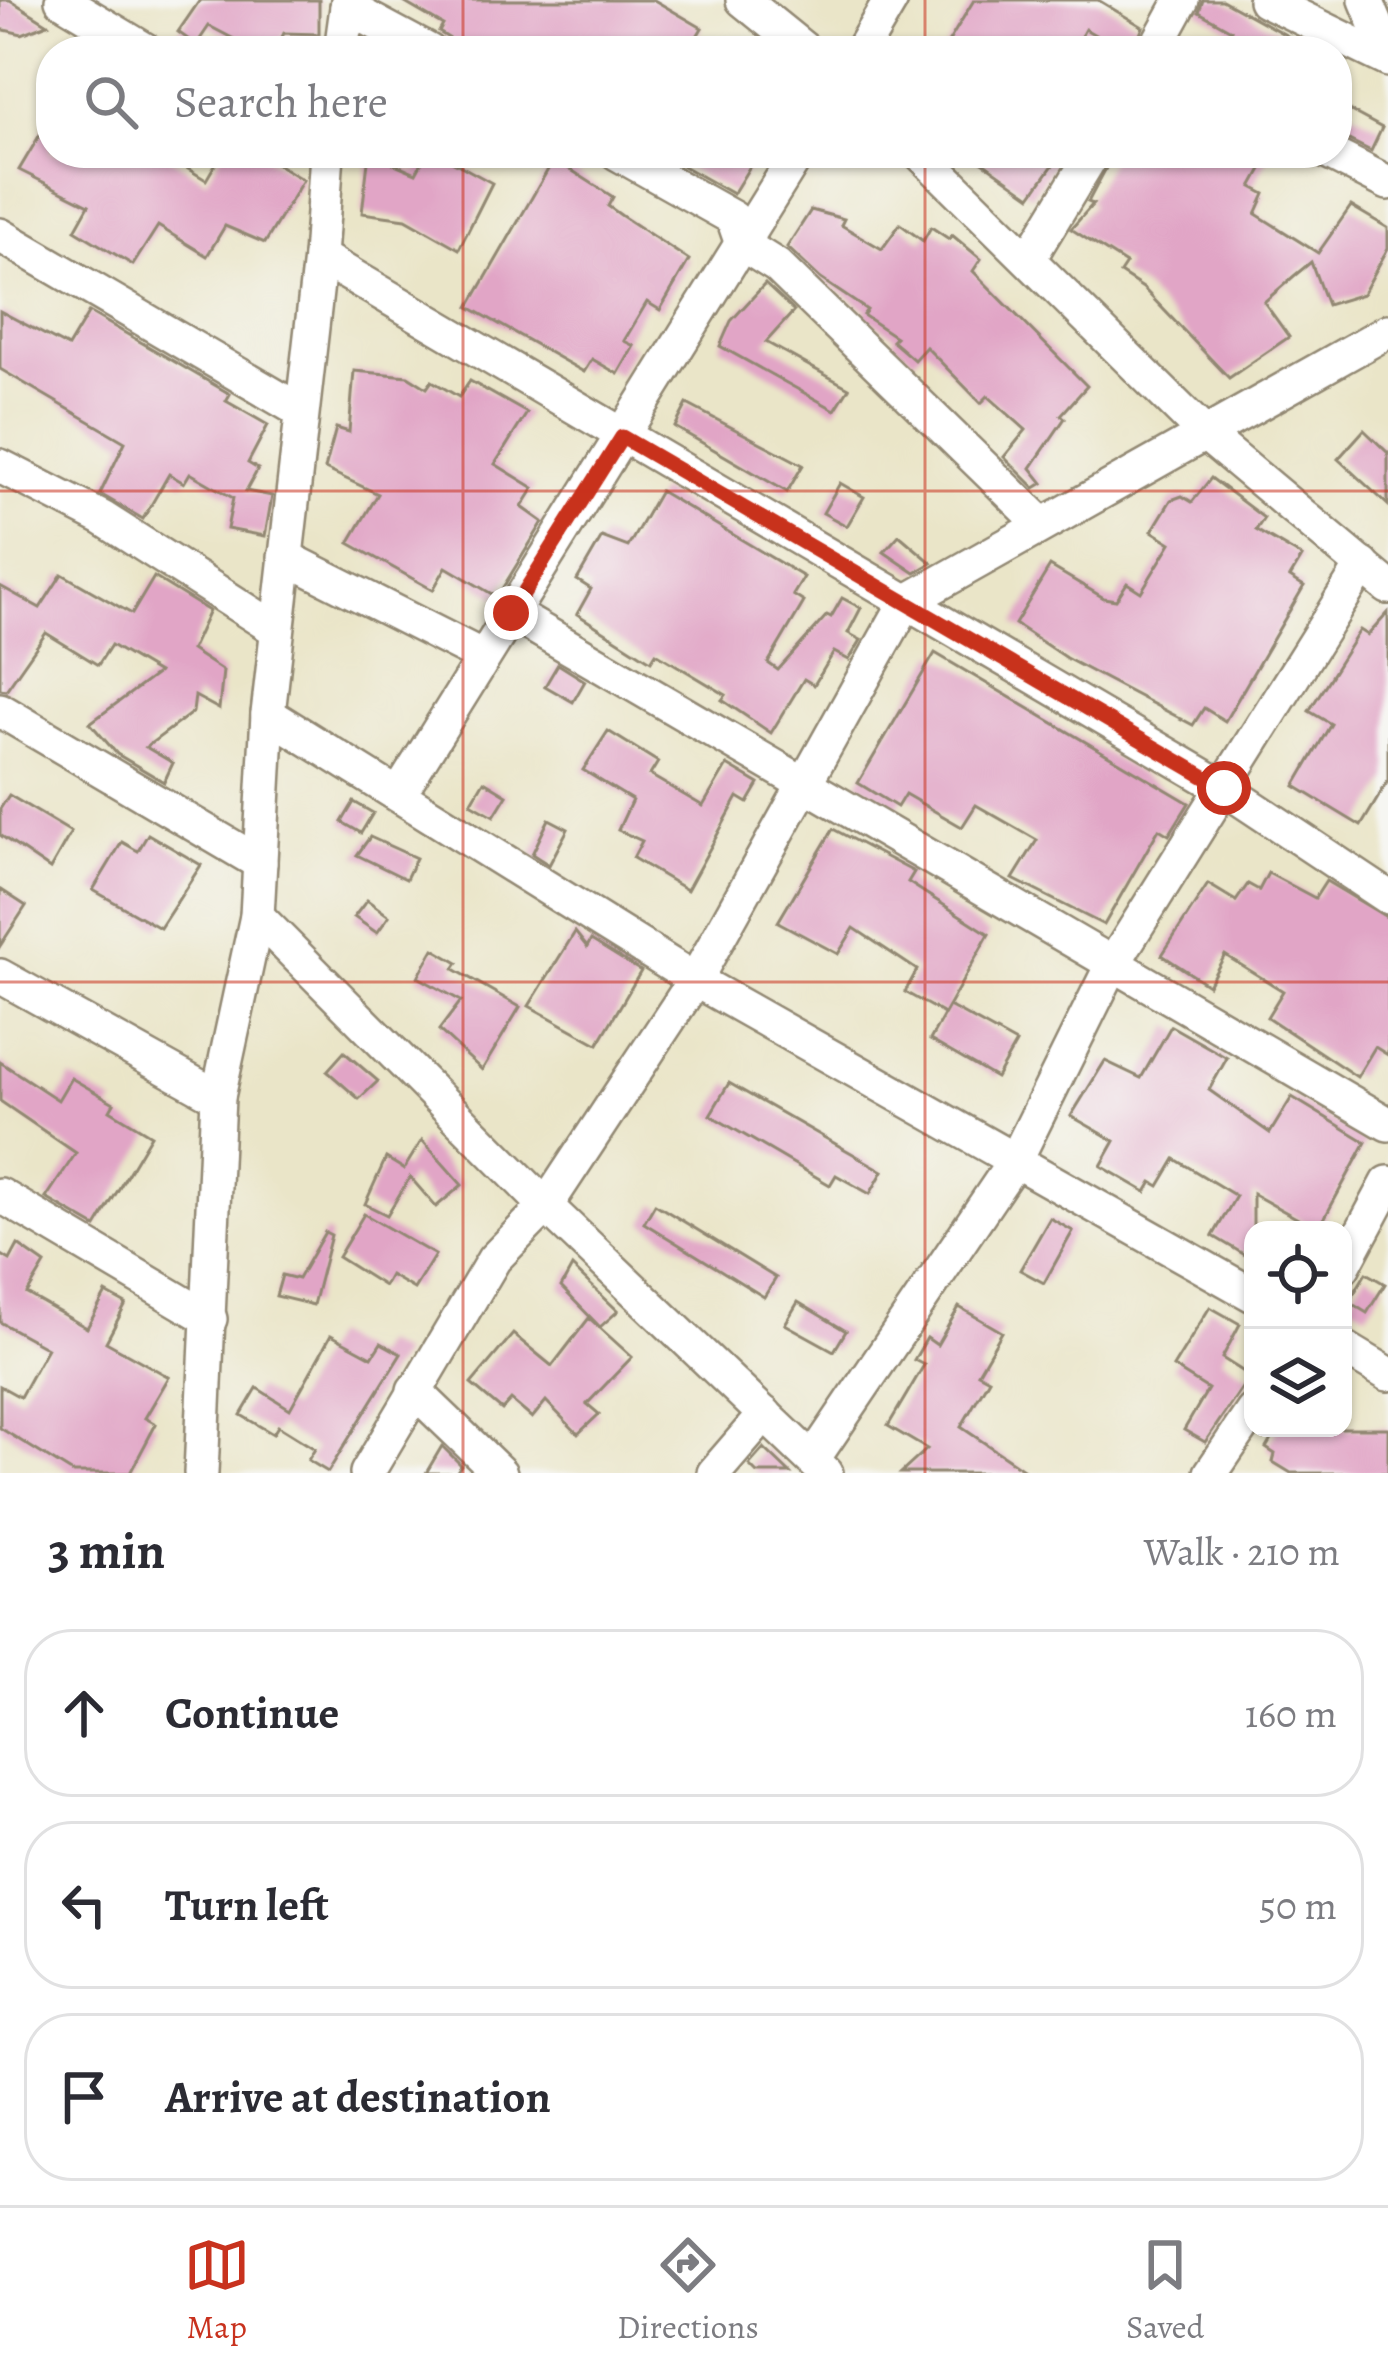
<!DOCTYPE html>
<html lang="en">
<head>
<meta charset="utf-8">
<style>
  :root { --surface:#fff; --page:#f2f2f3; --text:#2b2b33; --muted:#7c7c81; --line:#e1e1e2; --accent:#c8321e }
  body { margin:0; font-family:Alegreya,serif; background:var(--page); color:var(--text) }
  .controls { position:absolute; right:36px; bottom:36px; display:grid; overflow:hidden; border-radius:24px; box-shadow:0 3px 9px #0004 }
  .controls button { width:108px; height:108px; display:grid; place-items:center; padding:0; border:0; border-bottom:3px solid var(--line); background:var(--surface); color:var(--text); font:60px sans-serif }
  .stop { position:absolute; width:36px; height:36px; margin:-27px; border:9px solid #c8321e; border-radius:50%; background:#fff }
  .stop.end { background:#c8321e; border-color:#fff; box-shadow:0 3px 12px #0008 }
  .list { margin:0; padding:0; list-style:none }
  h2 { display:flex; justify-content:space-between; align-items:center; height:156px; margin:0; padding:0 48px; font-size:51px }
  h2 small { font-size:39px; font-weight:400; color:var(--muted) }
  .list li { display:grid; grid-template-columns:78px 1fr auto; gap:36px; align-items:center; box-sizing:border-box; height:168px; margin:0 24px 24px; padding:0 24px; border:3px solid var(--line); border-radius:48px }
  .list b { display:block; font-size:45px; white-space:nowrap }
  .list em { font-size:39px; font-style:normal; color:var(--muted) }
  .icon { flex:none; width:66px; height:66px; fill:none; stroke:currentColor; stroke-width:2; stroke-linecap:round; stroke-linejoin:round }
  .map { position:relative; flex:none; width:1388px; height:1473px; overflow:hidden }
  .search { position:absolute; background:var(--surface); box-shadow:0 3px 9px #0004; left:36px; right:36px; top:36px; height:132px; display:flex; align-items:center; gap:30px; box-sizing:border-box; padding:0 42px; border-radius:48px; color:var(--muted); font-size:45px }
  .sheet { height:732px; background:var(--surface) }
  nav { display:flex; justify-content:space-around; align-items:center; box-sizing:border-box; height:168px; border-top:3px solid var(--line); background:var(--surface); font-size:33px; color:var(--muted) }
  nav a { display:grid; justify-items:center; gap:6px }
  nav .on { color:var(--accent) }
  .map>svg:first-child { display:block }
  .building { fill:#e1a5c6 }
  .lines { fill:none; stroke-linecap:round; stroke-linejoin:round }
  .street-casing { stroke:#928873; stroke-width:38 }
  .street { stroke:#fff; stroke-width:33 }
  .route { stroke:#c8321e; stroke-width:15 }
  .grid { fill:none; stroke:#c8321e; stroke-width:3; stroke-opacity:0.55 }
</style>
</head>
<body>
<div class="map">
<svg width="1388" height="1473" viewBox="0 0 1388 1473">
  <rect width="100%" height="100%" fill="#f6f6f2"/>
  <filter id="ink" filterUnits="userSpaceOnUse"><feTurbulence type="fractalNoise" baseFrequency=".00833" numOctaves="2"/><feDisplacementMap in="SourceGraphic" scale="24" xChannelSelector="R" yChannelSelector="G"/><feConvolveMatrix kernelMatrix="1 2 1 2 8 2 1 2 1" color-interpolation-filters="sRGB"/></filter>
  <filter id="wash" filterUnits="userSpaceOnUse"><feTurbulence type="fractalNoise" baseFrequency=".004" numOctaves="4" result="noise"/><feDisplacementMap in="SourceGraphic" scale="48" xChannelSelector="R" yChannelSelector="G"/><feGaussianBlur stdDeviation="2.7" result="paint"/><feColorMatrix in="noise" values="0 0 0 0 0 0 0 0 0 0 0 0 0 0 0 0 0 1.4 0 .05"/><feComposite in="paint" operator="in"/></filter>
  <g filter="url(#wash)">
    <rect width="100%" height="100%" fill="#eae5c8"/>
    <g id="blocks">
      <!-- building -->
      <g class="building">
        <polygon points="0,0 10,0 48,24 22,34 0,29"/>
        <polygon points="200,0 319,0 319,34 284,33 275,51 257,51 209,26 196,45 178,32"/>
        <polygon points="400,0 654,0 702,28 688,51 469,51 439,32 443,25"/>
        <polygon points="974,0 1098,0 1143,27 1133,51 1123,51 1085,29 1073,51 943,51"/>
        <polygon points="1203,0 1222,0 1315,51 1219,51 1231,30 1199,12"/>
        <polygon points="1347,109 1382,128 1371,151 1337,134"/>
        <polygon points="51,116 51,153 162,153 206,180 222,153 259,153 303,180 265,243 225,226 207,256 158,226 133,265 75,230 89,205 19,170"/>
        <polygon points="369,153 416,173 427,153 437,153 492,183 459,249 406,219 362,213"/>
        <polygon points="660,153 758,153 733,194"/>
        <polygon points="970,153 1068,153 1062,164 1056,161 1031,196"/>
        <polygon points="1114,153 1271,153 1252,187 1265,194 1256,214 1318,253 1351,206 1388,228 1388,248 1363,294 1327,305 1311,262 1294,276 1264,302 1289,337 1229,378 1143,288 1120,273 1126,264 1071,229 1093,204 1088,202"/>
        <polygon points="554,159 613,197 608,206 622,216 689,260 660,310 647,302 624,341 634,346 618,374 592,359 584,372 469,307"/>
        <polygon points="811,210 844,219 841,225 882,249 900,224 923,241 931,227 949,239 952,235 981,259 973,271 1087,386 1061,415 1065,418 1031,468 1043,483 1035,488 1004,457 1026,430 988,396 981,403 926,347 914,360 892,341 896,337 863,315 867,310 821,279 787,247"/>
        <polygon points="765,284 794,311 766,342 849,388 835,410 720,346 731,321"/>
        <polygon points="0,311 68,347 89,312 230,394 226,401 268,425 248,463 258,469 246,491 272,496 265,536 227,529 233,498 190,473 184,483 169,474 143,519 100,494 125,442 0,369"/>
        <polygon points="354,371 408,376 427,388 432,381 459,397 470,381 527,413 495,464 534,488 522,507 543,522 497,597 446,567 433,590 349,543 378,494 325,469 336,428 349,432"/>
        <polygon points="687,404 803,465 787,492 675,427"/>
        <polygon points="1364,430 1388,453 1388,505 1338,459"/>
        <polygon points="1211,478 1264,518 1256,530 1302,557 1290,577 1304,586 1225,721 1204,708 1193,725 1066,658 1015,624 1050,566 1104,598 1116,600 1127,583 1141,592 1171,543 1152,531 1171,500 1182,496 1192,502"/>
        <polygon points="840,483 864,497 847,526 823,513"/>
        <polygon points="660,491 804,577 793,595 804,602 768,663 778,670 827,615 831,617 842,598 861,608 848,633 861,640 849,660 834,652 814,685 804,679 771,733 722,700 726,695 656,653 651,661 577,614 591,589 577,580 602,537 628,547"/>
        <polygon points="899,535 932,563 915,573 884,552"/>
        <polygon points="62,574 132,614 154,577 209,611 191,650 223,671 219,709 195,696 193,712 146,747 173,763 164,782 117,754 90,723 158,673 111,645 98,665 46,633 6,690 0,689 0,586 40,608"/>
        <polygon points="1388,613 1388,781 1361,826 1295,786 1331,724 1309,711 1360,630 1368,635"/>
        <polygon points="935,653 1189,803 1169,835 1159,829 1104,925 1013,879 1037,840 976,805 962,827 905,794 897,807 858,783"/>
        <polygon points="558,664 585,681 573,702 545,686"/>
        <polygon points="608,731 658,762 650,775 703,806 727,765 759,784 748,803 738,797 687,890 633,858 642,841 618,830 632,800 583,770"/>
        <polygon points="484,781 507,795 494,816 471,803"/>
        <polygon points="9,795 71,832 50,869 0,835 0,809"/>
        <polygon points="354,802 373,813 361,833 342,822"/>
        <polygon points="549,819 568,829 549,865 532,854"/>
        <polygon points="833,829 914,872 908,882 989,934 944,1014 905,992 917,970 854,928 838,954 778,922"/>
        <polygon points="148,834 201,865 160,928 93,890 122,842 138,851"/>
        <polygon points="370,837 416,858 406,879 357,855"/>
        <polygon points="1268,873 1315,898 1326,881 1388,918 1388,1055 1375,1047 1357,1077 1267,1017 1283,991 1225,955 1208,985 1162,955 1208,884 1236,901 1248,884 1259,890"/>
        <polygon points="0,889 26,906 0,946"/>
        <polygon points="367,900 389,916 377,933 354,917"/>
        <polygon points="575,932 587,947 591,940 641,971 598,1044 529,1006"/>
        <polygon points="434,949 458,963 454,969 520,1007 482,1070 439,1030 461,1001 418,977"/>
        <polygon points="949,1006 1016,1043 996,1078 930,1040"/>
        <polygon points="1171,1026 1227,1058 1209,1090 1270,1133 1292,1097 1366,1142 1318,1230 1253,1194 1253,1241 1245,1255 1213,1236 1236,1196 1175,1159 1159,1186 1152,1182 1146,1192 1101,1166 1115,1141 1071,1116 1105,1061 1141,1078"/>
        <polygon points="344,1052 378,1081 359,1099 327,1071"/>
        <polygon points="0,1062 58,1100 71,1078 114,1103 110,1110 151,1135 96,1227 46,1198 76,1153 0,1101"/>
        <polygon points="729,1083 883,1171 870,1194 836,1175 830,1185 710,1115"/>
        <polygon points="422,1140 462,1185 436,1207 410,1177 387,1215 365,1204 386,1158 404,1169"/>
        <polygon points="655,1204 776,1278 764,1297 644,1223"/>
        <polygon points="364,1214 435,1255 414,1289 390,1275 384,1286 338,1257"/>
        <polygon points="1050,1218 1073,1231 1044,1283 1020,1270"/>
        <polygon points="325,1232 331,1235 313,1305 276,1296 282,1275 298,1279"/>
        <polygon points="18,1245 45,1264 27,1294 87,1328 106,1293 126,1304 106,1342 169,1377 145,1418 156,1424 130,1473 73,1473 0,1428 0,1386 20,1397 47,1348 0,1322 0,1254 10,1260"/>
        <polygon points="572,1267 618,1311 600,1327 561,1287"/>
        <polygon points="1366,1273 1385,1284 1367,1313 1349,1302"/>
        <polygon points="798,1302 846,1331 834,1351 785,1324"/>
        <polygon points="959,1307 1002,1332 978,1373 989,1379 961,1427 1029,1473 901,1473 927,1449 888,1426 924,1365 914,1360 927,1338 937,1345"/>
        <polygon points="1210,1307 1240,1324 1222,1358 1250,1376 1205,1442 1184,1430 1208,1389 1173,1367"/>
        <polygon points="589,1318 632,1357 587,1404 599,1414 578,1434 546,1401 532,1418 511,1400 502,1410 471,1384 513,1334 552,1366"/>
        <polygon points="331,1335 372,1357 381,1343 401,1354 328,1472 308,1460 315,1449 278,1426 273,1434 241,1415 257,1388 290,1409"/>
        <polygon points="1278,1428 1388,1428 1388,1473 1291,1473 1273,1462 1275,1454 1266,1448"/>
        <polygon points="442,1446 461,1465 456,1473 426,1473"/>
        <polygon points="764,1448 790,1473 757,1473 749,1465"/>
      </g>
    </g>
  </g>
  <g filter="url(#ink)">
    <use href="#blocks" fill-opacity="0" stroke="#928873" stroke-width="3"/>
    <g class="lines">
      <!-- street casing -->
      <g class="street-casing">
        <g id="street">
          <polyline points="62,0 147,51"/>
          <polyline points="743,0 806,51"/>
          <polyline points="1265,0 1388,60"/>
          <polyline points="1366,0 1388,53"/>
          <polyline points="347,7 429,51"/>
          <polyline points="341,51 348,0"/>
          <polyline points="861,51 891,0"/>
          <polyline points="1154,51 1182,0"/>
          <polyline points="617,153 733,218 742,244 777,266 1042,524"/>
          <polyline points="920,153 1204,433 1388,587"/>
          <polyline points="1329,153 1388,183"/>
          <polyline points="0,235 299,410"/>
          <polyline points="320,257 1224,788 1388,897"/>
          <polyline points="1030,257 1093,153"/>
          <polyline points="0,466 102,518 277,630"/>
          <polyline points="285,557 483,657"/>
          <polyline points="511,613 1388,1124"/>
          <polyline points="0,710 260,863"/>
          <polyline points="268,714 695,980 1253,1295"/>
          <polyline points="399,794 798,153"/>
          <polyline points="257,916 546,1206 826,1473"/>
          <polyline points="0,976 218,1097"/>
          <polyline points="0,1195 210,1319"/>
          <polyline points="1343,1267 1388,1183"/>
          <polyline points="1343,1347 1388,1374"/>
          <polyline points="414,1390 500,1473"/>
          <polyline points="813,1459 1016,1159 1111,967 1363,565"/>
          <polyline points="201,1473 218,1097 257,916 268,714 320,257 327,153"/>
          <polyline points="367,1473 494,1259 546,1206 695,980 906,602 1388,331"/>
          <polyline points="714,1473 765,1414"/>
          <polyline points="1211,1473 1253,1411"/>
        </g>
      </g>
      <!-- street -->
      <use href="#street" class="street"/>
    </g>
  </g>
  <g class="lines" filter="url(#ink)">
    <!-- route -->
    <polyline class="route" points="511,613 622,437 1224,788"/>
  </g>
  <!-- grid -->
  <path class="grid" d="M 463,0 L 463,51M 925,0 L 925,51M 463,153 L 463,1473M 925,153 L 925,1473M 0,491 L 1388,491M 0,982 L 1388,982"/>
</svg>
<div class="controls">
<button><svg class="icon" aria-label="locate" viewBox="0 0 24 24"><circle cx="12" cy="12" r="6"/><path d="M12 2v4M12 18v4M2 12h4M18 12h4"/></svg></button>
<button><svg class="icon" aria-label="layers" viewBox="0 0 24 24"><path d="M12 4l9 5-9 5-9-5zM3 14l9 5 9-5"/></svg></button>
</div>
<div class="stop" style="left:1224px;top:788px"></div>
<div class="stop end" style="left:511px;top:613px"></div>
<div class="search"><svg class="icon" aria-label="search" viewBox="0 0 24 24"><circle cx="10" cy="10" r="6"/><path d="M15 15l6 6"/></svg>Search here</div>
</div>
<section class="sheet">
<h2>3 min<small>Walk · 210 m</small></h2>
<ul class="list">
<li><svg class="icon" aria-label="ahead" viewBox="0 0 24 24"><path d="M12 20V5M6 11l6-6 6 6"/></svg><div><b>Continue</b></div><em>160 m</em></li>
<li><svg class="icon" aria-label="left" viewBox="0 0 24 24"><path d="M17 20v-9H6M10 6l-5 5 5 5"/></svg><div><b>Turn left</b></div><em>50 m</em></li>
<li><svg class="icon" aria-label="arrive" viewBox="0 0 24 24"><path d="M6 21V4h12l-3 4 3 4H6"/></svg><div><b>Arrive at destination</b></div></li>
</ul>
</section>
<nav>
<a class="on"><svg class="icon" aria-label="map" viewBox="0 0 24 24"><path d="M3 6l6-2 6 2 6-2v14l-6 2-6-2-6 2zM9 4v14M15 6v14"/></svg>Map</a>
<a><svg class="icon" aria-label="directions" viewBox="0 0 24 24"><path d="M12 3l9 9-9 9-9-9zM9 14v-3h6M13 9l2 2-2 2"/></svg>Directions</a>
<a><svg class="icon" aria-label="saved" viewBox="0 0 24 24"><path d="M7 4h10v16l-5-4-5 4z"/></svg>Saved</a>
</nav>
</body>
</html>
